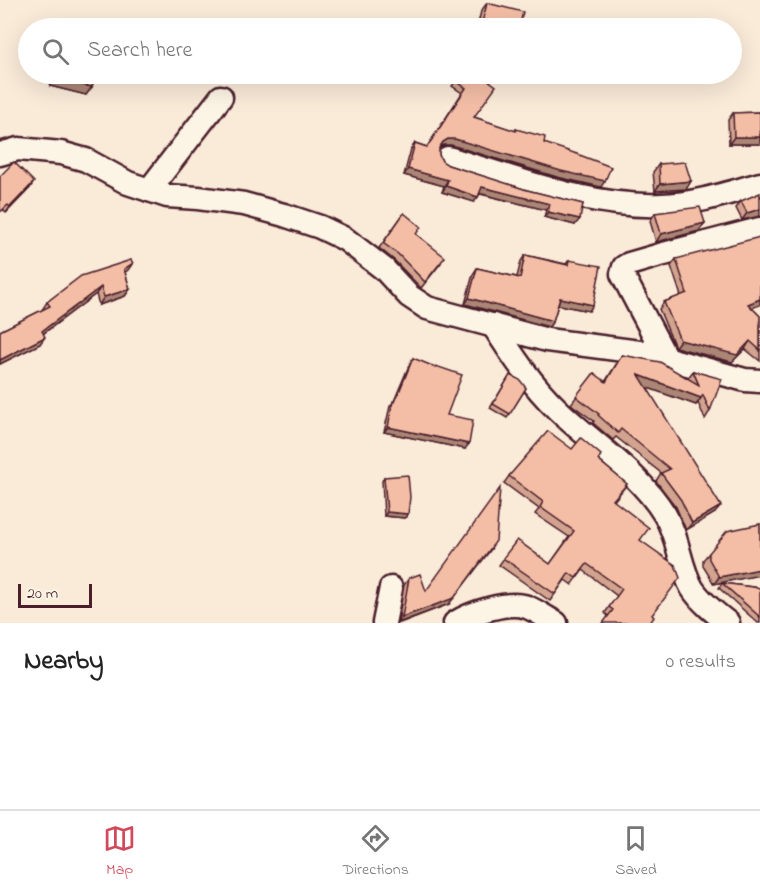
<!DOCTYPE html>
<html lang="en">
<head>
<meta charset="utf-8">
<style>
  :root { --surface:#fff; --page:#f6f6f6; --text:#222; --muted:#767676; --line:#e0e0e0; --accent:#d1495b }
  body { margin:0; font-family:"Indie Flower",sans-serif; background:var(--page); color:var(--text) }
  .scale { position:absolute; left:18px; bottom:15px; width:74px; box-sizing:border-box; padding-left:6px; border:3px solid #4a1f2b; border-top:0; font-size:16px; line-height:21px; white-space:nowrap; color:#4a1f2b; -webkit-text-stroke:4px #fcf5e5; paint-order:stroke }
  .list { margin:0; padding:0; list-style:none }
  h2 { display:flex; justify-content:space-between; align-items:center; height:78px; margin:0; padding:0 24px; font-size:26px }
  h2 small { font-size:20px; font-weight:400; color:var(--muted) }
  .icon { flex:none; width:33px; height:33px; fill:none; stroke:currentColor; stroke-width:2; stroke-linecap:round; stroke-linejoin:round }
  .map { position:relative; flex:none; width:760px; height:623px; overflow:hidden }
  .search { position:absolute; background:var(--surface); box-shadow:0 6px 24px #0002; left:18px; right:18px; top:18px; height:66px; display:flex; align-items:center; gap:15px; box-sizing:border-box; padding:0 21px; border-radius:33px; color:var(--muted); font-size:22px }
  .sheet { height:186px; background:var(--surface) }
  nav { display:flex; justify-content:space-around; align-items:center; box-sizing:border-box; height:84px; border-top:2px solid var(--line); background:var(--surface); font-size:16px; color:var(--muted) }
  nav a { display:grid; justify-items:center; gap:3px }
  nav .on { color:var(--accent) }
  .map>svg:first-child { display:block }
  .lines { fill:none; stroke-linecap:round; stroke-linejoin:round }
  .minor-casing { stroke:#4a1f2b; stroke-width:27 }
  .minor { stroke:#fcf5e5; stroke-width:22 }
  .wall { fill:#d2a38f; stroke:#4a1f2b; stroke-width:1.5 }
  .shaded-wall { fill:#ab8574; stroke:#4a1f2b; stroke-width:1.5 }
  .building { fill:#f4bea6; stroke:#4a1f2b; stroke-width:1.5 }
</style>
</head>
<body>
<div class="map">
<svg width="760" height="623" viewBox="0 0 760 623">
  <rect width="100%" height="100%" fill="#faead8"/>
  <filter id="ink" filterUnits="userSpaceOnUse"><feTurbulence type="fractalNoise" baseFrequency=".0167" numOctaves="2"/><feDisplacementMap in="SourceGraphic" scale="12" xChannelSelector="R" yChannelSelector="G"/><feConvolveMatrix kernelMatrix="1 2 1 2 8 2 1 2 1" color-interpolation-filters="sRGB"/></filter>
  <g filter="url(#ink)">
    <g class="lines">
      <!-- minor casing -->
      <g class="minor-casing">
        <g id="minor">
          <polyline points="0,154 18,149 61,153 86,160 128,183 167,196 198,198 244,204 284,215 320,227 345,239 384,269 409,296 427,308 547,340 647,353 745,380 760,381"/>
          <path d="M 448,158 C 516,178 590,208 662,205 C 695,204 728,193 760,184"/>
          <polyline points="149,190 221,97"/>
          <path d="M 493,325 C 512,355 532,385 557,409 C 593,444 639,472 665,515 C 679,538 679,565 692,588 C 701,602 715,613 728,623"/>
          <polyline points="666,358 622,274 624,267 629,264 660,255 760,229"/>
          <polyline points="384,623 391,588"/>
          <path d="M 455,623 C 471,613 508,600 527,607 C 537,611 547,618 556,623"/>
        </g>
      </g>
      <!-- minor -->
      <use href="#minor" class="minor"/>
    </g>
    <!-- wall -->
    <g class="wall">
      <polygon points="487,3 519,28 477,28 481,11"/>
      <polygon points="53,74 95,74 92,87 86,95 50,86"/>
      <polygon points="461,74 474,117 515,131 516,129 544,143 601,187 557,177 451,145 444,145 439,148 439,155 442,161 448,165 527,190 583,204 575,225 544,217 546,210 480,194 474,202 442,192 444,186 404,175 411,149 415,143 427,147 462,93 452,86"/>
      <polygon points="760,112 760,144 729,144 728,120 733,113"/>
      <polygon points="659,164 691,181 686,189 655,191 653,172"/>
      <polygon points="0,176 30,188 6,213 4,211"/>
      <polygon points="741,201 757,216 742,220 736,208"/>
      <polygon points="404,213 416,234 441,263 421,288 394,260 379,248"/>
      <polygon points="655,213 699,231 656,242 650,221"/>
      <polygon points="525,255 566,264 569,260 593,305 589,311 558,305 553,321 549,327 465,304 473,274 477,268 517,277 521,261"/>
      <polygon points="676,259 752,308 760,316 760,361 745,349 732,362 675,347 659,309 664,302 681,296 671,266"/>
      <polygon points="128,270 125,272 130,289 125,296 99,305 96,294 43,334 40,344 0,364 0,331 42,310 47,302"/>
      <polygon points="622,355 688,378 693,371 710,411 705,419 698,403 696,405 647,387 715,513 686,530 676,507 656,481 661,473 616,437 613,440 593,423 594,421 571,404 594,373 605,382"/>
      <polygon points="413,358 447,415 465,449 384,432 390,406 394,401 410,363"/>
      <polygon points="508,379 526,388 507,418 490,408"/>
      <polygon points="572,449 598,460 627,484 614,501 640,541 675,565 608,616 605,613 617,596 583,570 572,585 565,580 550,601 499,565 517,540 550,564 569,537 535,514 539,509 504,483 509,476"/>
      <polygon points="384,477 408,514 405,518 384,516 382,481"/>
      <polygon points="760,524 760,575 714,584 703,566 703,560 709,553"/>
      <polygon points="409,578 426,591 449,604 400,623 398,623 404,585"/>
      <polygon points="722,583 760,588 760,623 758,623 719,588"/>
    </g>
    <!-- shaded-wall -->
    <g class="shaded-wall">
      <polygon points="55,78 92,87 86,95 50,86"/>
      <polygon points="734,137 760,137 760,144 729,144"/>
      <polygon points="448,139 455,139 605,181 601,187 557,177 451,145 444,145 439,148 443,142"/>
      <polygon points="408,169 448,180 444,186 404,175"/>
      <polygon points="691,181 686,189 655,191 660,184"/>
      <polygon points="34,182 30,188 6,213 10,207"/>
      <polygon points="446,186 478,197 474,202 442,192"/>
      <polygon points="482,187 550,204 546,210 478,193"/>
      <polygon points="760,209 760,216 742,220 747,213"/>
      <polygon points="548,212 580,219 575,225 544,217"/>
      <polygon points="705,223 699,231 656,242 661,234"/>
      <polygon points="133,263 128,270 119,277 124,269"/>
      <polygon points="101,287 96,294 37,338 42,331"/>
      <polygon points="130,289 125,296 99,305 104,297"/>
      <polygon points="469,298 553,321 549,327 465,304"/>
      <polygon points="560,298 593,305 589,311 555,304"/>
      <polygon points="760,299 760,305 743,311 748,304"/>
      <polygon points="45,337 40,344 0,364 0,360"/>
      <polygon points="680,340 750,341 745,349 732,362 675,347"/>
      <polygon points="639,375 701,398 696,405 634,383"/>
      <polygon points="388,427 469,444 465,449 384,432"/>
      <polygon points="721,506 715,513 686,530 692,523"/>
      <polygon points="387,512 408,514 405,518 384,516"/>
      <polygon points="492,548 449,604 398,623 402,617"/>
      <polygon points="760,569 760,575 714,584 719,577"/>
    </g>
    <!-- building -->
    <g class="building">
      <polygon points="487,3 523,12 519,28 481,28"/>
      <polygon points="57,74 95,74 92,87 55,78"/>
      <polygon points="461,74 480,74 496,86 474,117 516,131 516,129 545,137 544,143 577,154 611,167 605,181 561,171 455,139 448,139 443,142 439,148 439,155 442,161 448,165 527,190 583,204 580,219 548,212 550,204 482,187 478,197 446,186 448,180 408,169 415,143 427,147 466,88 456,81"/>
      <polygon points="760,112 760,137 734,137 733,113"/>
      <polygon points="14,162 34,182 10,207 8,205 0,212 0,176"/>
      <polygon points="685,162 691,181 660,184 659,164"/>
      <polygon points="760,193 760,209 747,213 741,201"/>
      <polygon points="700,207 705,223 661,234 655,213"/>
      <polygon points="404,213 421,227 416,234 445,257 425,282 398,254 383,243"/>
      <polygon points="760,237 760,299 748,304 760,316 760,350 750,341 737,355 680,340 664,302 687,293 676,259"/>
      <polygon points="525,255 568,265 569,260 601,266 593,305 560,298 553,321 469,298 477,268 520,278"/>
      <polygon points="131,260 133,263 124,269 130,289 104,297 101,287 42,331 45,337 0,360 0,331 50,306 47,302 81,276"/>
      <polygon points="622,355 660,362 699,385 693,371 722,379 710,411 703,395 701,398 639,375 721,506 692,523 681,500 661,473 670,469 621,429 618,433 598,415 599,414 576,396 594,373 606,382"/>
      <polygon points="413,358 435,367 436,366 462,375 447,415 473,420 469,444 388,427 393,401 395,402"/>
      <polygon points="510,375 520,380 526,388 510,414 493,404"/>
      <polygon points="548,431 572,449 581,438 601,455 598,460 627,484 613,500 649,528 640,540 675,565 680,578 652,615 654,617 650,623 603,623 613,610 609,607 622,589 587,564 576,578 569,573 555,594 503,558 517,540 550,564 574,531 540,507 543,502 509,476"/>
      <polygon points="408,475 410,497 408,514 387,512 384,477"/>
      <polygon points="500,488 496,541 454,598 402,617 409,578 420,574 426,591"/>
      <polygon points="760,524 760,569 719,577 709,559 709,553 727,531"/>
      <polygon points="722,583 760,588 760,617"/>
    </g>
  </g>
</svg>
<div class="scale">20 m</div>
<div class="search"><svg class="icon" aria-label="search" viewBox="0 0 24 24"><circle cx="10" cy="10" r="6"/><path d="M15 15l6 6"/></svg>Search here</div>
</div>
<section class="sheet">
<h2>Nearby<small>0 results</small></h2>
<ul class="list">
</ul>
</section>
<nav>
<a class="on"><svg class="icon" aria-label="map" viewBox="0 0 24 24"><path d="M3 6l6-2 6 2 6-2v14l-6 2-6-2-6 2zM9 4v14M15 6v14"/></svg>Map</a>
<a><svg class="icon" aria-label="directions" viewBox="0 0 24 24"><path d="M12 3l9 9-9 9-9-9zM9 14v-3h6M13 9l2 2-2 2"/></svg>Directions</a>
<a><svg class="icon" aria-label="saved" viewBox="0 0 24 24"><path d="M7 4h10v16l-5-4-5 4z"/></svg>Saved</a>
</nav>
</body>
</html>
